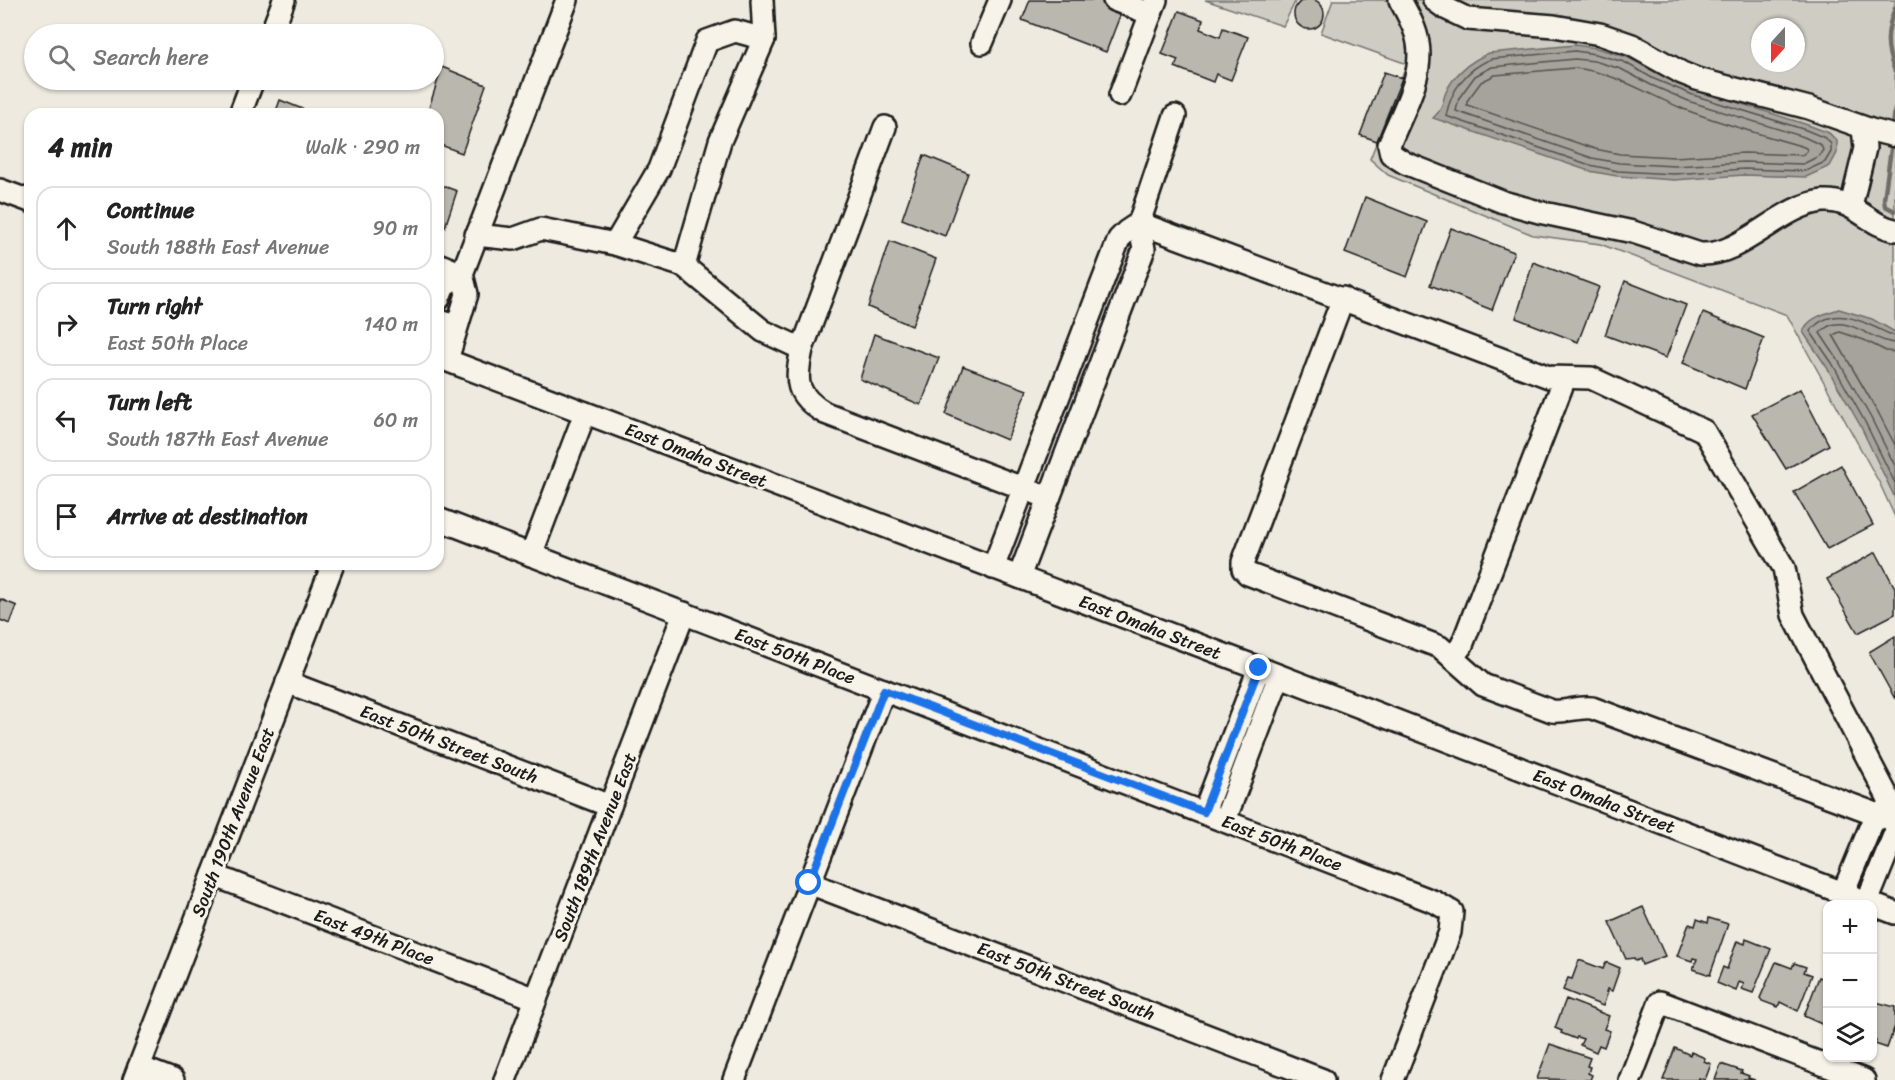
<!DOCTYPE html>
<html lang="en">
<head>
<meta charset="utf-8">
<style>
  :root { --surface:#fff; --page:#f2f2f2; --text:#222; --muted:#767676; --line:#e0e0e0 }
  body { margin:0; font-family:Sriracha,sans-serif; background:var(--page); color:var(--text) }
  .controls { position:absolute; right:18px; bottom:18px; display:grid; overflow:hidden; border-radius:12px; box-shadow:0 2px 4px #0004 }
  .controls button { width:54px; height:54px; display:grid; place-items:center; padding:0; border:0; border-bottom:2px solid var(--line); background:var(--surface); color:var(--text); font:30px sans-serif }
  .compass { position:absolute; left:1751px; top:18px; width:54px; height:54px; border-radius:50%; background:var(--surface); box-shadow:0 2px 4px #0004; rotate:201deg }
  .stop { position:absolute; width:18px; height:18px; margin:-14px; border:4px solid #1a73e8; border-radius:50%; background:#fff }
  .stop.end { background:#1a73e8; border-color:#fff; box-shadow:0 2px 6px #0008 }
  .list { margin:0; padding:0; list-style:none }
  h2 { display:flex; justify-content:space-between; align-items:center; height:78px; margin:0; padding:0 24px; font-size:26px }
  h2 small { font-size:20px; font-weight:400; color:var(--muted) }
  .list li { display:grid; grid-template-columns:39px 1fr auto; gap:18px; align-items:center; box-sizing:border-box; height:84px; margin:0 12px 12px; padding:0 12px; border:2px solid var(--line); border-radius:18px }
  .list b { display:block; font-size:22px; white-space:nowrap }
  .list p { margin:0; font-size:20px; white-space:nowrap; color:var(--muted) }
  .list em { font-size:20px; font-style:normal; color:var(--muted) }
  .icon { flex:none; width:33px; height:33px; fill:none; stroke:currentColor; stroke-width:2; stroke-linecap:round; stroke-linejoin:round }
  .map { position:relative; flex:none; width:1895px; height:1080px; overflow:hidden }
  .search { position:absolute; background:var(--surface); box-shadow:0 2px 4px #0004; left:24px; top:24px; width:420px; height:66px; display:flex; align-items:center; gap:15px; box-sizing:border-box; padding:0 21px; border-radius:33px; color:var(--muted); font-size:22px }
  .panel { position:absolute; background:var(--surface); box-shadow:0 2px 4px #0004; left:24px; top:108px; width:420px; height:462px; border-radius:18px }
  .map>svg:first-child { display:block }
  .green { fill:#cfccc3; stroke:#767470; stroke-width:1.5; fill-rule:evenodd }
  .water { fill:#a6a39d; stroke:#6f6d69; stroke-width:1.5 }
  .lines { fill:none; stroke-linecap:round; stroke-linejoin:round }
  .shore { stroke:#535250; stroke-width:1.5 }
  .stream { stroke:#6f6d69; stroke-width:4.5 }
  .building { fill:#bab7af; stroke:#1c1c1c; stroke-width:1.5 }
  .minor-casing { stroke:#1c1c1c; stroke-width:26 }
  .minor { stroke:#f7f3e8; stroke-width:21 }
  .route { stroke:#1a73e8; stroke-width:8 }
  .labels { text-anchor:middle; stroke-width:6; stroke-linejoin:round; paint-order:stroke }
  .street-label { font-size:18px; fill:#1c1c1c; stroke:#f7f3e8 }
</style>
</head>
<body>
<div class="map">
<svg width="1895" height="1080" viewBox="0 0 1895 1080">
  <rect width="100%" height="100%" fill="#eeeae0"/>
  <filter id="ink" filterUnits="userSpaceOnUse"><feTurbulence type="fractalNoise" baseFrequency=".0167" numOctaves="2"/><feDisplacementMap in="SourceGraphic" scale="12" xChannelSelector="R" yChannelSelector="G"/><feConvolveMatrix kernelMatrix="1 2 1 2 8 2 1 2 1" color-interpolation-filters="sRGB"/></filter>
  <g filter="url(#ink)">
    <!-- green -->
    <g class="green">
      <polygon points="1205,0 1296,0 1283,26"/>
      <path d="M 1333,0 L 1895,0 L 1895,517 L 1880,484 L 1787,315 L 1600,244 L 1533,235 L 1388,175 L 1370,159 L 1407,64 L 1321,33 ZM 1760,27 L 1796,27 L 1796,63 L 1760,63 Z"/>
    </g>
    <!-- water -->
    <g class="water">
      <path d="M 1575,45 L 1596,48 L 1627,57 L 1657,73 L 1695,89 L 1808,125 L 1829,133 L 1837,141 L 1837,153 L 1830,166 L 1806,177 L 1744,175 L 1674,180 L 1617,176 L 1589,171 L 1433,118 C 1444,108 1441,104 1446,92 C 1454,74 1471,61 1489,53 Z"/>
      <path d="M 1839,309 L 1872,319 L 1895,332 L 1895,498 L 1860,425 L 1826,366 L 1803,332 C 1807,318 1826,313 1839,309 Z"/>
    </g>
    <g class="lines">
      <!-- shore -->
      <g class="shore">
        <path d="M 1575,51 L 1595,54 L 1624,62 L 1654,79 L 1693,95 L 1806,130 L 1825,138 L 1831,144 L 1831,152 L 1825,162 L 1805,171 L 1744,169 L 1674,174 L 1618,171 L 1590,165 L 1446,116 C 1451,89 1467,69 1491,59 Z"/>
        <polygon points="1575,59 1594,61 1621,69 1651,85 1691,102 1804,137 1821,145 1823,150 1819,156 1803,164 1744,162 1674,166 1619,163 1592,158 1456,111 1459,98 1475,76 1492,67"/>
        <path d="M 1574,68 C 1615,72 1648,95 1686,110 C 1723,124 1762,135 1801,146 L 1806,148 L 1807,151 L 1802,155 L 1744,153 L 1674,157 L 1620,154 L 1595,149 L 1467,105 L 1467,101 L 1481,82 L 1495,75 Z"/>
        <path d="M 1895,336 C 1887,334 1880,329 1872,326 C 1849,315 1828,310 1810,331 L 1832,363 L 1865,422 L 1895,483"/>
        <path d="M 1895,343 C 1870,342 1843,308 1820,333 L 1838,360 L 1871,418 L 1895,466"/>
        <polyline points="1895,352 1886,351 1864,340 1840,332 1833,335 1879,414 1895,445"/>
      </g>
      <!-- stream -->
      <g class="stream">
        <path d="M 1895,8 C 1886,31 1885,48 1895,71"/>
        <polyline points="1893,127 1895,109"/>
        <polyline points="1892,142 1884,199 1885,206 1895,211"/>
      </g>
    </g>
    <!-- building -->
    <g class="building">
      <circle cx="1309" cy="14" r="15"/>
      <polygon points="1030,0 1103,0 1123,8 1106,52 1022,20"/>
      <polygon points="1179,11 1203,20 1200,29 1220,37 1223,28 1248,37 1231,80 1216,74 1213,82 1175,67 1178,60 1162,54"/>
      <polygon points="442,67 486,85 462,153 438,144 438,114 427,114"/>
      <polygon points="1384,72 1402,78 1377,141 1360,135"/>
      <polygon points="280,100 315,114 275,114"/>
      <polygon points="924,155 968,173 945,236 902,219"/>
      <polygon points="438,184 457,191 445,227 438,224"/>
      <polygon points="1365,197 1427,222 1407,277 1345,253"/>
      <polygon points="1451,228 1514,252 1492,310 1430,285"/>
      <polygon points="890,241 936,259 912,326 868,307"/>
      <polygon points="1533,262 1599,287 1578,342 1516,318"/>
      <polygon points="1625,281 1686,305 1666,358 1605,335"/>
      <polygon points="1703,313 1764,338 1745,389 1683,363"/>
      <polygon points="874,334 939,358 921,405 860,379"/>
      <polygon points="963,366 1027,390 1007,440 946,414"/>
      <polygon points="1800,389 1829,445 1786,469 1752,414"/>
      <polygon points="1841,465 1873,525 1827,549 1794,492"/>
      <polygon points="1876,552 1895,588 1895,614 1858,633 1827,579"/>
      <polygon points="0,599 17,606 10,624 0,620"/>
      <polygon points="1895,636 1895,699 1869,652"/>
      <polygon points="1643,907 1665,956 1642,965 1640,959 1636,961 1634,958 1626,959 1609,922"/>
      <polygon points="1709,918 1728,924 1710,975 1693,969 1697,959 1693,958 1692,961 1677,956 1689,924 1695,926 1697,919 1708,923"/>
      <polygon points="1746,939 1771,949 1753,993 1742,989 1744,984 1739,982 1736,991 1717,983 1723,967 1727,969 1737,941 1745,944"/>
      <polygon points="1579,960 1603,969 1606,962 1620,968 1612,991 1607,989 1606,992 1608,992 1603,1006 1563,990 1568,978 1572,979"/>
      <polygon points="1776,962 1792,968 1794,963 1806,967 1804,972 1812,975 1798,1011 1780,1002 1778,1007 1762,1001 1760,998"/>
      <polygon points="1819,977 1828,980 1826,1026 1804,1016"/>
      <polygon points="1566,999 1609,1016 1604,1029 1610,1031 1604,1047 1599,1045 1596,1052 1580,1045 1583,1039 1577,1037 1576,1039 1561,1033 1562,1031 1555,1028"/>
      <polygon points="1872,1001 1895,1007 1895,1026 1887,1048 1875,1044 1876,1041 1872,1040"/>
      <polygon points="1550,1044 1590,1058 1587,1066 1590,1067 1588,1073 1592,1075 1590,1080 1537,1079"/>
      <polygon points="1675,1048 1690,1055 1691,1052 1705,1058 1704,1061 1711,1064 1705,1080 1699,1078 1698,1080 1663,1080"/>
      <polygon points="1721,1064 1742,1071 1741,1073 1749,1076 1748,1078 1755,1080 1715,1080"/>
    </g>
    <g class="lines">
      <!-- minor casing -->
      <g class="minor-casing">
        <g id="minor">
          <polyline points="1114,0 1151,14"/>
          <path d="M 1400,0 C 1407,13 1416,28 1418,43 C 1424,77 1401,114 1389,145 L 1391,154 L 1405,163 L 1503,202 L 1539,212 L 1633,232 L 1700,254 C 1741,257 1781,205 1823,201 C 1855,199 1867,225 1895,230"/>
          <polyline points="1434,0 1445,8 1468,19 1554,26 1600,34 1632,45 1682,73 1697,79 1809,108 1871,130 1895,136"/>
          <polyline points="271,34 284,0"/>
          <polyline points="982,43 1000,0"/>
          <polyline points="1120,95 1156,0"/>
          <polyline points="240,114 253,80"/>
          <path d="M 885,127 L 802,349 C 795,382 795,395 825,413 L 1049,498"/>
          <polyline points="0,190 30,201"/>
          <polyline points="1851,206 1865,148 1863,128"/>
          <polyline points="476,235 513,239 541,229 615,244 684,266 763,331 802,349"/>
          <polyline points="615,244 659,169 707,41 735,31 764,39"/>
          <polyline points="438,264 462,274"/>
          <polyline points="684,266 720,141 764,39 762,0"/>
          <path d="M 1343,298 L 1243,562 L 1243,569 L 1248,574 L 1440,647 L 1483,685 L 1552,711 C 1565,713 1578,706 1592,708 L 1895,821"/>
          <polyline points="438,300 444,285 462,274"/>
          <polyline points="438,320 456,327"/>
          <polyline points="438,357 1259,668 1895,913"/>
          <polyline points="447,360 467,294 462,274 567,0"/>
          <polyline points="438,519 1435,902 1452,912 1450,932 1393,1080"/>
          <polyline points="531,555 585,413"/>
          <polyline points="993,568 1119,239 1127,231 1139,223 1549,377 1591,378 1704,431 1784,568 1793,615 1892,805 1895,824"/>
          <polyline points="1019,577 1144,249 1139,223 1175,116"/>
          <polyline points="1453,657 1462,645 1565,378"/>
          <polyline points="287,682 610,806"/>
          <polyline points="1204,812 1259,668"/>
          <polyline points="1225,820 1279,676"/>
          <polyline points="213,875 536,999"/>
          <polyline points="809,883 1323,1080"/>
          <polyline points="1843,893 1872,823 1889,807"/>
          <polyline points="1867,902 1895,833"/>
          <polyline points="139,1067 173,1080"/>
          <polyline points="134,1080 333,564"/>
          <polyline points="505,1080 684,613"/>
          <polyline points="734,1080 884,690"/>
          <polyline points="1630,1080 1660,1002 1864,1080"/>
        </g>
      </g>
      <!-- minor -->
      <use href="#minor" class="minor"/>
    </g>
  </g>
  <g class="lines" filter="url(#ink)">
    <!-- route -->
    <polyline class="route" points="809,883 884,690 1204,812 1259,668"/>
  </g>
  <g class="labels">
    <!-- street labels -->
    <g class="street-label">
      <text transform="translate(696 455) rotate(21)" y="6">East Omaha Street</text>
      <text transform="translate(1150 627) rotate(21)" y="6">East Omaha Street</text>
      <text transform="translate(795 656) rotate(21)" y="6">East 50th Place</text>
      <text transform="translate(449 744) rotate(21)" y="6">East 50th Street South</text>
      <text transform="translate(1604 801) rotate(21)" y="6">East Omaha Street</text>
      <text transform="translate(233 822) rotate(-69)" y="6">South 190th Avenue East</text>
      <text transform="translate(1282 843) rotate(21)" y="6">East 50th Place</text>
      <text transform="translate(595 847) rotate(-69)" y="6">South 189th Avenue East</text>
      <text transform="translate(374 937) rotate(21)" y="6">East 49th Place</text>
      <text transform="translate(1066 981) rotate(21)" y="6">East 50th Street South</text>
    </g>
  </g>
</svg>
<div class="controls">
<button>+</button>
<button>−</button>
<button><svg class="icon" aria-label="layers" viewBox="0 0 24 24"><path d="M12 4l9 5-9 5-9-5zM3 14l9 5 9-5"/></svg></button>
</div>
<svg class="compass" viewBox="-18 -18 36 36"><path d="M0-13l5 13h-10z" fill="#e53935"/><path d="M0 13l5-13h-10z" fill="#767676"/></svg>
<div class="stop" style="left:809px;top:883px"></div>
<div class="stop end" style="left:1259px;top:668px"></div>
<div class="search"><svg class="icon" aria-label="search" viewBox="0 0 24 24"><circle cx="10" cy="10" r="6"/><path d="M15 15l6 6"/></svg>Search here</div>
<section class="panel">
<h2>4 min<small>Walk · 290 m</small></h2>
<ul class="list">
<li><svg class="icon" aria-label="ahead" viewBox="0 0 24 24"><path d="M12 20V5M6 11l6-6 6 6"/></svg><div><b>Continue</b><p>South 188th East Avenue</p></div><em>90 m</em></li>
<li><svg class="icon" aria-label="right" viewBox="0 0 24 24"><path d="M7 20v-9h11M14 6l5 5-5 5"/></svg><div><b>Turn right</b><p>East 50th Place</p></div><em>140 m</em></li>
<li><svg class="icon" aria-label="left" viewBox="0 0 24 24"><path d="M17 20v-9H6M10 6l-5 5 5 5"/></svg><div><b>Turn left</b><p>South 187th East Avenue</p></div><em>60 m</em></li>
<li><svg class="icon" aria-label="arrive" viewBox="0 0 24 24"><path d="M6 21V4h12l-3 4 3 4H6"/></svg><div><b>Arrive at destination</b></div></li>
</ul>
</section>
</div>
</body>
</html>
